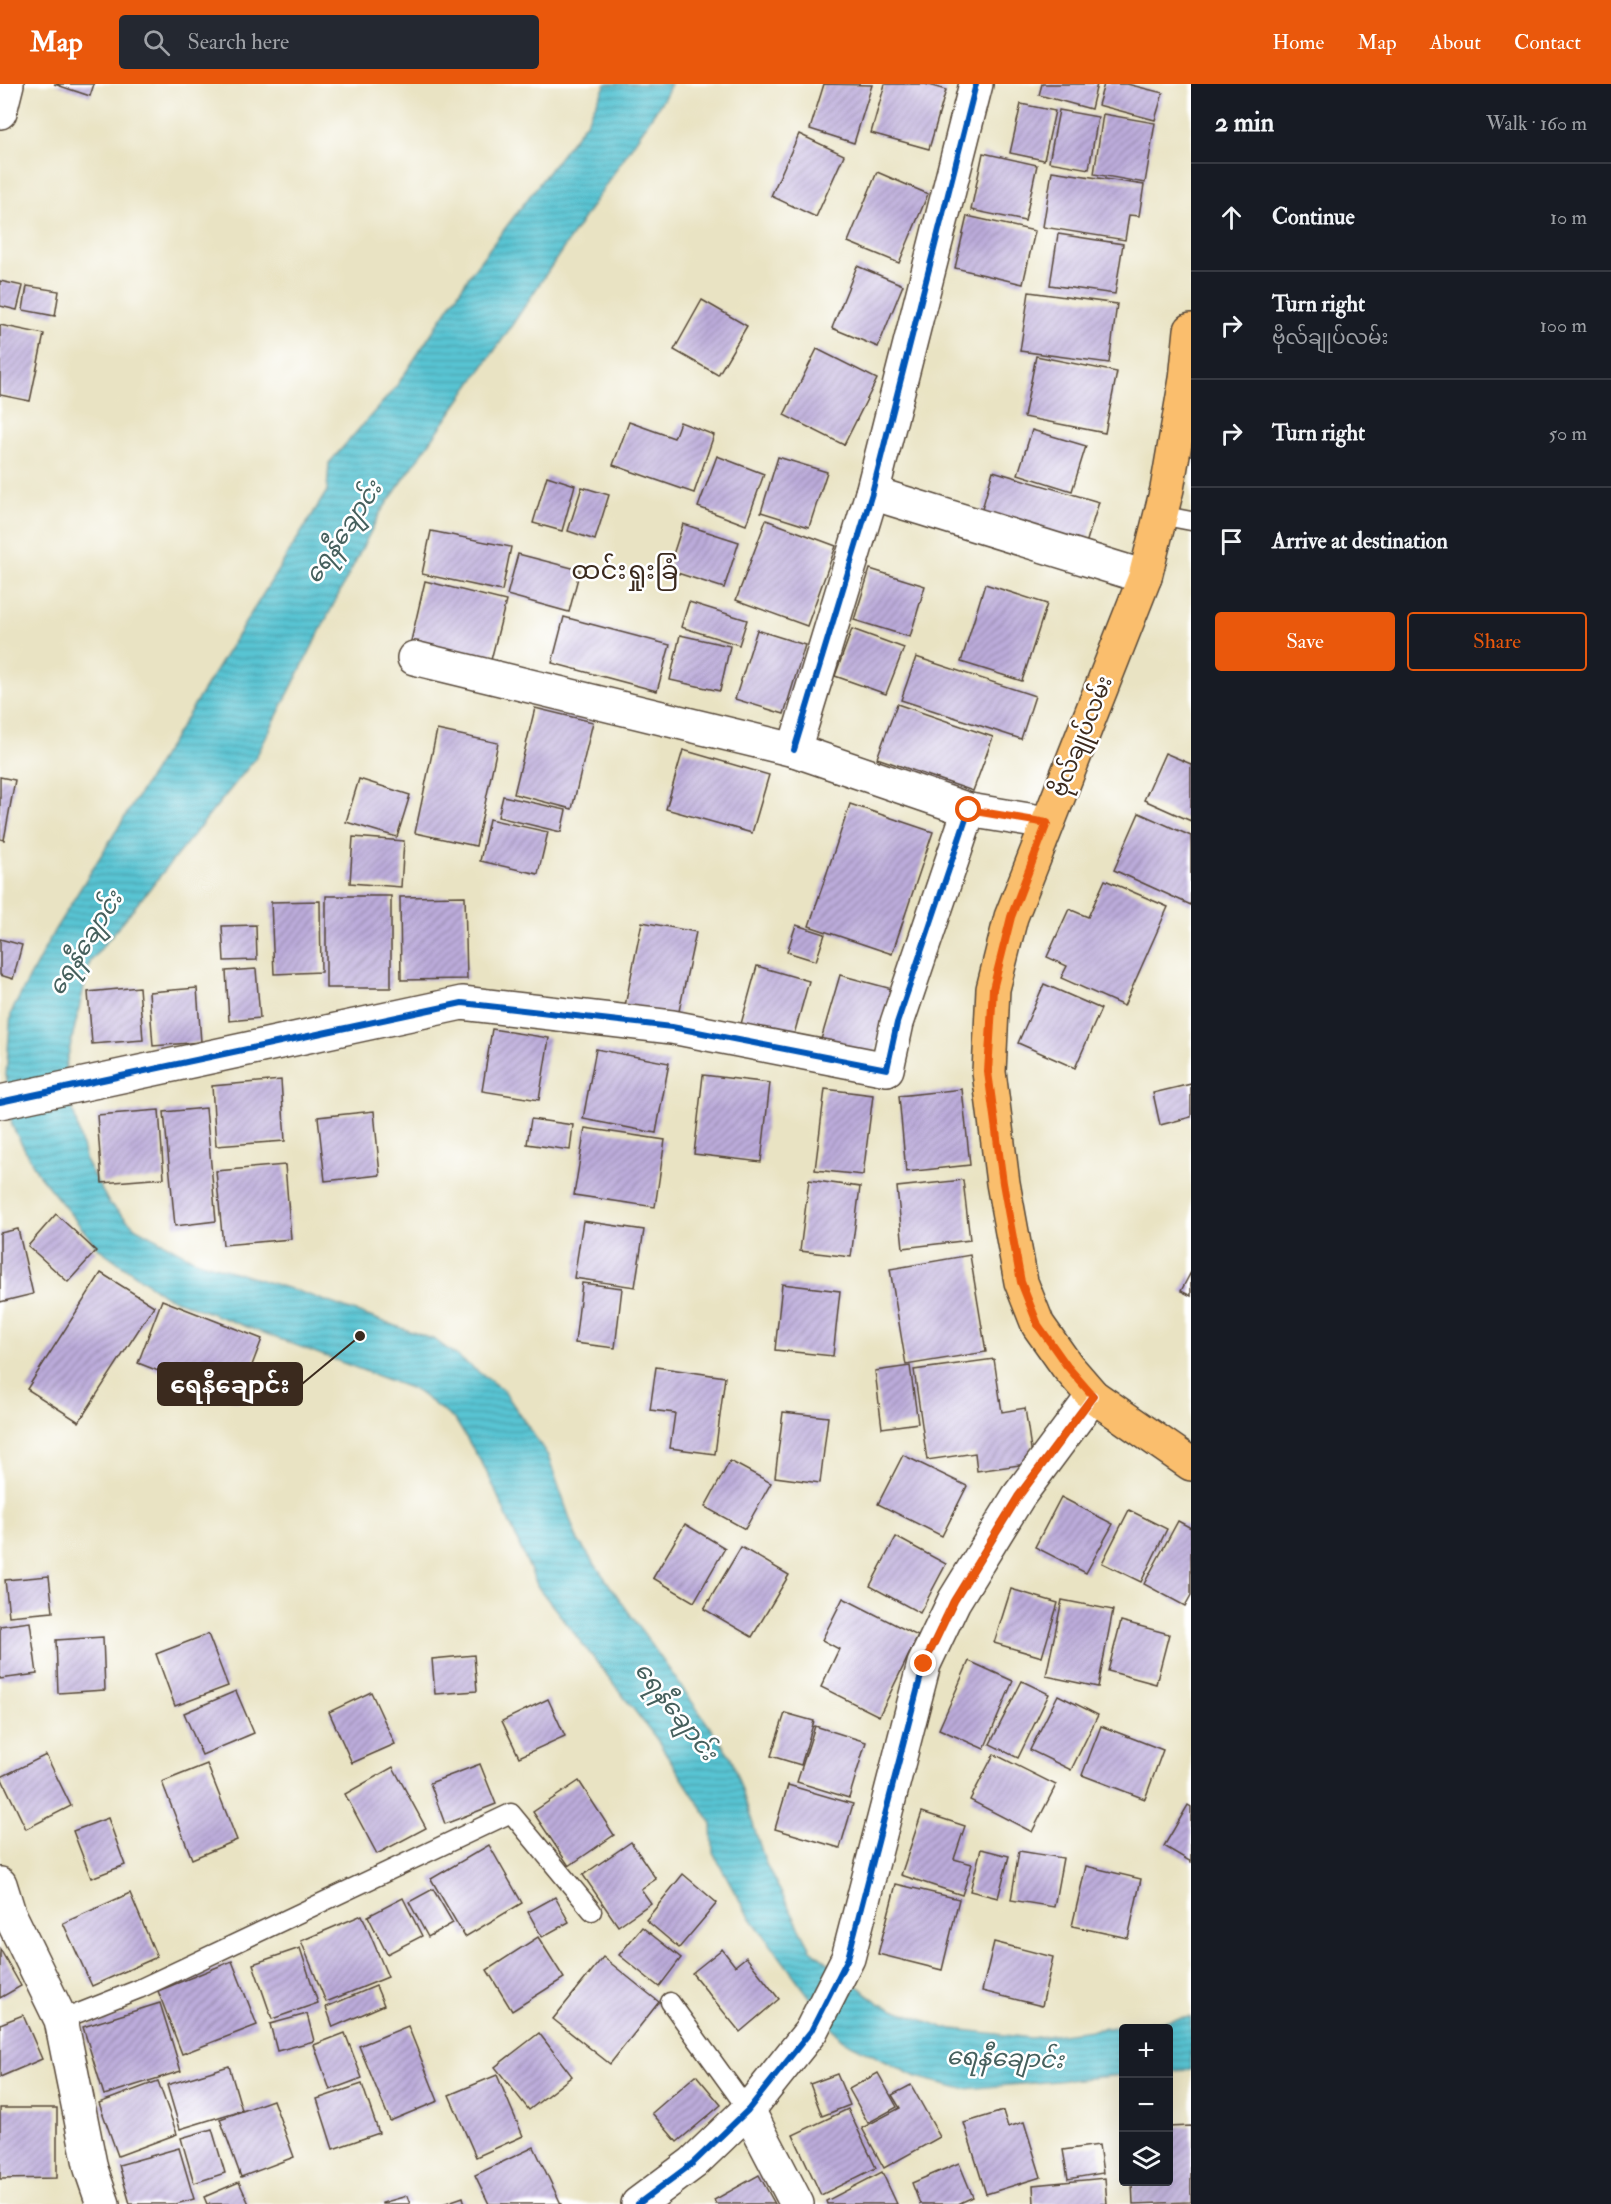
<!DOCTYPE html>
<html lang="en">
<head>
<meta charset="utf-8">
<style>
  :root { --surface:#171b24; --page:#242831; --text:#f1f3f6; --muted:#9ea1a6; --line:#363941; --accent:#ea580c }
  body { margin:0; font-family:"IM FELL Double Pica","Noto Sans Myanmar",serif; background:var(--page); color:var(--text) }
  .controls { position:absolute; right:18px; bottom:18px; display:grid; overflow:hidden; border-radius:6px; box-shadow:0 6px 24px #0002 }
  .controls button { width:54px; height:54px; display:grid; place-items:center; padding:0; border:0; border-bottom:2px solid var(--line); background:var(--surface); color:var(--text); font:30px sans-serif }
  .stop { position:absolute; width:18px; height:18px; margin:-14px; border:4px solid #ea580c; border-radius:50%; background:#fff }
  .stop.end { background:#ea580c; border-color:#fff; box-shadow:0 2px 6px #0008 }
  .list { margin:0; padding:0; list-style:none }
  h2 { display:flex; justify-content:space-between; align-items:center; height:78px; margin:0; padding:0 24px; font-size:26px }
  h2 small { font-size:20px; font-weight:400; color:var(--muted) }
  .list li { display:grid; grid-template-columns:39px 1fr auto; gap:18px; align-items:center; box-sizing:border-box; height:108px; padding:0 24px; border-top:2px solid var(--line) }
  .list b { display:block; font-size:22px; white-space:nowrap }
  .list p { margin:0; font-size:20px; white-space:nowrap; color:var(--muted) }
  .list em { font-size:20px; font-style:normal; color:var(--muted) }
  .actions { display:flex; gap:12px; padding:18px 24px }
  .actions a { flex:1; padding:14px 0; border:2px solid var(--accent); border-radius:6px; text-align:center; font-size:21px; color:var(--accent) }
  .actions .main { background:var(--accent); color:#fff }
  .icon { flex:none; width:33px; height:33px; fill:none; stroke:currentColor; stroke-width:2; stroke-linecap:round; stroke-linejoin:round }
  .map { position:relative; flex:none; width:1191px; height:2120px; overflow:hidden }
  header { display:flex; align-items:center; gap:36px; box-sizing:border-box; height:84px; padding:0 30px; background:var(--accent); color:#fff }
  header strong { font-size:28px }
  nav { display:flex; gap:33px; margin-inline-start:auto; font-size:21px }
  .search { width:420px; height:54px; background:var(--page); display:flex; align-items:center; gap:15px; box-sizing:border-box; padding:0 21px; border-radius:6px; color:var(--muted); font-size:22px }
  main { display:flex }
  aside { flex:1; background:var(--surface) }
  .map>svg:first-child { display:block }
  .water { fill:url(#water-rules); stroke:#4a7778; stroke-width:1.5 }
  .building { fill:url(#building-hatch) }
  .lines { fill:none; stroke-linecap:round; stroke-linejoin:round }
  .lane-casing { stroke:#554637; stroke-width:21 }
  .street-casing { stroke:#554637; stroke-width:36 }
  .primary-casing { stroke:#554637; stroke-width:36 }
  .lane { stroke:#fff; stroke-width:18 }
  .street { stroke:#fff; stroke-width:33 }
  .primary { stroke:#fabe6d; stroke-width:33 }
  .cycleway-casing { stroke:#fff; stroke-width:10 }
  .cycleway { stroke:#0057b8; stroke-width:6 }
  .route { stroke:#ea580c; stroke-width:8 }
  .labels { text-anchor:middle; stroke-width:5; stroke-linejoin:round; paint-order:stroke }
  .street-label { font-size:22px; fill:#3b2a1e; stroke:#fff }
  .water-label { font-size:24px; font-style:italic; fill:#46605d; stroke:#fff }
  .quarter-label { font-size:26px; fill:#3b2a1e; stroke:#fff }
  .leader { fill:none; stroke:#3b2a1e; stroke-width:2 }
  .callout-dot { fill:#3b2a1e; stroke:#fff; stroke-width:2 }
  .callout { fill:#3b2a1e; stroke:#3b2a1e; stroke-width:2 }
  .callout-label { font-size:24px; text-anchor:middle; font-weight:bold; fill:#fff }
</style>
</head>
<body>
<header>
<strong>Map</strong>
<div class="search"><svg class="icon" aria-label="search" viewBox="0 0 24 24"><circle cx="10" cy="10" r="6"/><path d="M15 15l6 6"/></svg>Search here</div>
<nav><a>Home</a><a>Map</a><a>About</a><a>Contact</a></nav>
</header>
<main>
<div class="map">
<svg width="1191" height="2120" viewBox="0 0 1191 2120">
  <defs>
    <pattern id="water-rules" width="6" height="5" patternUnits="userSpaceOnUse" patternTransform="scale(1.5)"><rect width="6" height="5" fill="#59c4d3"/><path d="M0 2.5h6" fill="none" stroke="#4b9fab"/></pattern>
    <pattern id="building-hatch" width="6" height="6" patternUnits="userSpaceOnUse" patternTransform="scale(1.5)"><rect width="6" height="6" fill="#bcacdb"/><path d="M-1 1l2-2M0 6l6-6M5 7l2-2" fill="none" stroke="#9a8cb1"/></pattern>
  </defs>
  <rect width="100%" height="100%" fill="#fff"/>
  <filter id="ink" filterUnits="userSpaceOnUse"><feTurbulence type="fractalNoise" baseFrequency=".0167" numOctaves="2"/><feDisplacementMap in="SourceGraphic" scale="12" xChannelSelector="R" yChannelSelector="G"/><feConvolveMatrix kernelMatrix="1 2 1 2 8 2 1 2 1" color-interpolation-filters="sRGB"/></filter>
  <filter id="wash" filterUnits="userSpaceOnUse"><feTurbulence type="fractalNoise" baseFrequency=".008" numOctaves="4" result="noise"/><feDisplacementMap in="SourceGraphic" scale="24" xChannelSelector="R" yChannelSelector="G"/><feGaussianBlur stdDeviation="1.35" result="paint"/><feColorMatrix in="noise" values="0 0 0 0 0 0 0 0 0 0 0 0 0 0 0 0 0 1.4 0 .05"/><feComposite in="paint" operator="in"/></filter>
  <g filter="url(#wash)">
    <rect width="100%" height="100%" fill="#e9e3c3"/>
    <!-- water -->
    <polygon class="water" points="606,0 671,0 664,14 504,253 380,429 255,675 90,878 64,989 86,1078 109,1119 136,1144 195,1176 300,1208 435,1256 504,1307 548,1372 577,1455 731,1673 766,1780 811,1865 880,1920 945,1944 1031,1954 1191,1933 1191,1986 1169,1987 1168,1944 1124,1944 1123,1991 964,2005 916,1993 841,1955 745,1826 713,1768 712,1740 656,1654 538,1503 486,1386 456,1337 415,1306 165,1212 98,1164 39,1091 12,1042 6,991 11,929 54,847 327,407 329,379 396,303 474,185 587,37"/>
    <g id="blocks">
      <!-- building -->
      <g class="building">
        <polygon points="54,0 94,0 90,12"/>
        <polygon points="824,0 872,1 854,59 810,45"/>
        <polygon points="885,0 925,0 946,6 929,65 871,49"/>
        <polygon points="1042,0 1097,0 1091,25 1039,11"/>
        <polygon points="1104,0 1127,0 1163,9 1155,36 1098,21"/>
        <polygon points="1021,20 1055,27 1044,76 1010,69"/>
        <polygon points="1059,26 1098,33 1089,85 1049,78"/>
        <polygon points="1103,30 1155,39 1145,99 1094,90"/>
        <polygon points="799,50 844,71 816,133 771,112"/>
        <polygon points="983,69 1037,81 1025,137 971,126"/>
        <polygon points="1052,87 1144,101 1139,132 1129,131 1125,156 1043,143"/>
        <polygon points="877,88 928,110 899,179 848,158"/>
        <polygon points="967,132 1035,147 1023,200 955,184"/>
        <polygon points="1058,150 1123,160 1115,210 1050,201"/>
        <polygon points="857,182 903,201 878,263 832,244"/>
        <polygon points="0,197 23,202 17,226 0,222"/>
        <polygon points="27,202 59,207 55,232 23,226"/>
        <polygon points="1029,208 1117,220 1109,279 1020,267"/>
        <polygon points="702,216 747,242 718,291 674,266"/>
        <polygon points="0,241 44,250 30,317 0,311"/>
        <polygon points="817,265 877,295 844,361 784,331"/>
        <polygon points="1036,272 1117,288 1105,349 1024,333"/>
        <polygon points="629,338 674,354 680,338 714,351 694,409 613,381"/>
        <polygon points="1032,346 1086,362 1072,407 1018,390"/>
        <polygon points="717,372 764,390 746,441 698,423"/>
        <polygon points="778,373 827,388 809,443 761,428"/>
        <polygon points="993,387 1099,418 1085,463 980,432"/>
        <polygon points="547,392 575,401 562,447 533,439"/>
        <polygon points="582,403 609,411 595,456 568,447"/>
        <polygon points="766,436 836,462 807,542 736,516"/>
        <polygon points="683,440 739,458 724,504 668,486"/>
        <polygon points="431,447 511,463 502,507 422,490"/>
        <polygon points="518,470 580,486 569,528 507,511"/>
        <polygon points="870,485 925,502 910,553 854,536"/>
        <polygon points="425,497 506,517 491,576 411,557"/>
        <polygon points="985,500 1047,520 1022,597 961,578"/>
        <polygon points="689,518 747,536 739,561 681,543"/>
        <polygon points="564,533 670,561 657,607 552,579"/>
        <polygon points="852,545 904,564 886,610 835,592"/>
        <polygon points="757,546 805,561 784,630 735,615"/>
        <polygon points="680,551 730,562 720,607 670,596"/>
        <polygon points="916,573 1035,612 1021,655 901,616"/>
        <polygon points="897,620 993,653 973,707 877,674"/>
        <polygon points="535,624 593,638 572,725 514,710"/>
        <polygon points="437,646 498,659 476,762 415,749"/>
        <polygon points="683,666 769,691 752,749 666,725"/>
        <polygon points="1165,669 1191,680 1191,737 1144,716"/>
        <polygon points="0,693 15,696 4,756 0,755"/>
        <polygon points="359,695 410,711 397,753 346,738"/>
        <polygon points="503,712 566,726 561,748 498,733"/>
        <polygon points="850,720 933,748 892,870 809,842"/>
        <polygon points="1139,729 1191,752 1191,821 1114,786"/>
        <polygon points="489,735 548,748 538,790 480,777"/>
        <polygon points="353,753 404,757 401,803 350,799"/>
        <polygon points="1105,796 1168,823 1124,922 1061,894 1067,882 1047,873 1069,825 1088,833"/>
        <rect x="326" y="812" width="65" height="92"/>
        <polygon points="465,812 467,895 401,896 400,813"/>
        <polygon points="320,817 321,888 274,890 271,818"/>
        <polygon points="642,838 696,848 678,932 625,922"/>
        <polygon points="256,841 257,876 224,877 222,842"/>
        <polygon points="796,841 825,850 816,877 787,868"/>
        <polygon points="0,855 22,861 13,895 0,891"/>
        <polygon points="757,882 809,897 793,954 741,940"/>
        <polygon points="256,885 260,934 229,937 226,887"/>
        <polygon points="840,891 892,905 873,974 820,959"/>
        <polygon points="1044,900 1101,925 1075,984 1018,959"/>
        <polygon points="139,903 143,956 92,960 88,908"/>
        <polygon points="197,904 201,958 153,962 149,908"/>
        <polygon points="492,945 549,954 539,1016 482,1007"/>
        <polygon points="596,965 669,979 656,1049 583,1035"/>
        <polygon points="703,991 770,999 761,1078 694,1070"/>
        <polygon points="281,996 285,1057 216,1062 212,1002"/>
        <polygon points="1191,1000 1191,1033 1160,1041 1153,1009"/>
        <polygon points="825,1005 873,1011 863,1091 815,1086"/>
        <polygon points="962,1005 970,1081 906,1088 899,1012"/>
        <polygon points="206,1024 216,1137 175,1142 164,1028"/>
        <polygon points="159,1026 164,1094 102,1099 97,1031"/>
        <polygon points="374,1027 380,1091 325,1097 318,1033"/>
        <polygon points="531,1035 573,1041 570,1066 527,1060"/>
        <polygon points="585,1044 665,1056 655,1123 574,1111"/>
        <polygon points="285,1081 291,1155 223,1161 216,1087"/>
        <polygon points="809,1096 860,1103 851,1173 800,1167"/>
        <polygon points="963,1096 970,1156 903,1164 897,1103"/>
        <polygon points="56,1130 96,1167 68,1198 28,1162"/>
        <polygon points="583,1137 644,1146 635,1203 574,1194"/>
        <polygon points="18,1145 33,1210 0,1218 0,1149"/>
        <polygon points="970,1171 986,1268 906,1281 890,1185"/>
        <polygon points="1191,1188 1191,1212 1181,1207"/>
        <polygon points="101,1189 154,1222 79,1338 27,1305"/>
        <polygon points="582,1199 622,1204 615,1264 575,1259"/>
        <polygon points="782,1200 840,1207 833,1272 775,1266"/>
        <polygon points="162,1216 262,1255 238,1318 138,1279"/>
        <polygon points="994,1275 1002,1328 1025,1324 1033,1379 977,1387 975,1369 927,1376 914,1286"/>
        <polygon points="910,1282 918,1339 882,1344 875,1287"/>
        <polygon points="656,1283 725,1293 715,1370 670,1364 675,1329 650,1326"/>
        <polygon points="783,1328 828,1333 820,1399 775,1393"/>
        <polygon points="903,1371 967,1402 942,1452 878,1420"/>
        <polygon points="730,1377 771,1399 745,1445 705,1423"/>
        <polygon points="1061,1413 1113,1440 1086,1489 1035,1463"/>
        <polygon points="1129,1426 1167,1445 1141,1498 1102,1479"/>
        <polygon points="1178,1437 1191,1444 1191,1511 1185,1522 1144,1500"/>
        <polygon points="685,1440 725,1464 694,1518 653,1494"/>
        <polygon points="896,1453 946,1480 920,1529 870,1502"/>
        <polygon points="741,1463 789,1491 752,1553 704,1525"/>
        <polygon points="49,1492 53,1528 9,1532 5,1496"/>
        <polygon points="1011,1505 1058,1519 1042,1573 994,1559"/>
        <polygon points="843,1514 918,1552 879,1632 821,1603 839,1565 822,1556"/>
        <polygon points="1062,1516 1113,1526 1098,1603 1046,1592"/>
        <polygon points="1121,1537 1169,1550 1156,1600 1108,1587"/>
        <polygon points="30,1538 37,1590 0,1595 0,1542"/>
        <polygon points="208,1550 228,1602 175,1622 156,1570"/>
        <polygon points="103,1553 105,1606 58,1609 56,1556"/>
        <polygon points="474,1571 477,1607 435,1610 432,1575"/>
        <polygon points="969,1577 1013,1597 984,1665 939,1645"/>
        <polygon points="1022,1597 1049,1610 1018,1674 990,1660"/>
        <polygon points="236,1607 254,1649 202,1671 184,1629"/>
        <polygon points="371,1608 395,1660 352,1679 329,1628"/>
        <polygon points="1058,1611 1098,1631 1071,1686 1030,1666"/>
        <polygon points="548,1615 565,1652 519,1673 502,1637"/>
        <polygon points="785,1629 814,1637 801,1681 771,1672"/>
        <polygon points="815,1642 866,1658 849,1714 797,1698"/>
        <polygon points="1101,1642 1163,1666 1145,1715 1082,1691"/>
        <polygon points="994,1670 1056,1701 1032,1748 970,1716"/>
        <polygon points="46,1671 71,1722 26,1745 1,1693"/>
        <polygon points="207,1680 237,1756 192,1775 162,1698"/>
        <polygon points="480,1680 496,1720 445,1740 430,1699"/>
        <polygon points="393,1683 426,1744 377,1770 345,1710"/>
        <polygon points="579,1697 614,1751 569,1782 533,1728"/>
        <polygon points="788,1701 853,1720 840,1764 775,1745"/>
        <polygon points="1188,1721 1191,1723 1191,1778 1164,1762"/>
        <polygon points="922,1728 965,1742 954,1775 972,1780 962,1811 901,1791"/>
        <polygon points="108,1734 125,1781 91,1794 73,1747"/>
        <polygon points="631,1758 656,1795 641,1805 651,1819 618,1842 583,1791"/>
        <polygon points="489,1761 522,1819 465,1853 431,1795"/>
        <polygon points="981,1765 1009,1772 998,1814 970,1807"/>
        <polygon points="1019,1767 1063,1774 1054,1823 1011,1816"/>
        <polygon points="1086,1782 1141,1795 1128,1854 1072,1842"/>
        <polygon points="683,1790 717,1819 679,1864 646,1836"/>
        <polygon points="896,1800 959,1815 942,1886 878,1870"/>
        <polygon points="433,1805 453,1839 428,1853 409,1818"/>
        <polygon points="130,1809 157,1873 92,1902 63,1839"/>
        <polygon points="555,1813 569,1838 542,1853 528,1828"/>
        <polygon points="403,1814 422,1852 387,1870 368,1832"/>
        <polygon points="362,1831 388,1893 326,1918 301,1857"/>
        <polygon points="642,1843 681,1874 659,1903 619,1871"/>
        <polygon points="538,1853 564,1894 512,1927 487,1886"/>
        <polygon points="994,1858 1053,1873 1042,1922 982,1907"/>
        <polygon points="300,1864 318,1919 272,1935 253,1880"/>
        <polygon points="0,1865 21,1902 0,1914"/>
        <polygon points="722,1865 735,1882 746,1873 779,1915 740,1948 692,1889"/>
        <polygon points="603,1873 659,1918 610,1980 553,1935"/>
        <polygon points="232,1877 257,1941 182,1970 158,1907"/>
        <polygon points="376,1902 384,1921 333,1943 326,1923"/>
        <polygon points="160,1919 181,1987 104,2011 83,1943"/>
        <polygon points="307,1930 314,1957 277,1967 270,1940"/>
        <polygon points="23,1931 42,1975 0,1993 0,1940"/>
        <polygon points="408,1942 438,2017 390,2037 359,1962"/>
        <polygon points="345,1949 362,1994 330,2006 314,1961"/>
        <polygon points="539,1949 572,1992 529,2026 495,1983"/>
        <polygon points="229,1982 242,2026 180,2045 167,2001"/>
        <polygon points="878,1989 897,2023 868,2039 849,2005"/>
        <polygon points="837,1990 850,2021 822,2032 810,2000"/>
        <polygon points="497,1991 523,2052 476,2073 449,2011"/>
        <polygon points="696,1991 721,2021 677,2058 652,2029"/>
        <polygon points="158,1997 177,2050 118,2072 99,2019"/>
        <polygon points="362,2000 379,2049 333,2065 317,2015"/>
        <polygon points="911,2001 940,2053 884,2084 862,2044 900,2024 892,2011"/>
        <polygon points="273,2016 294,2073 241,2093 220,2035"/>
        <polygon points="0,2024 57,2024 57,2094 0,2095"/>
        <polygon points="848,2025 876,2084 821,2111 793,2051"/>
        <polygon points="1003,2027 1008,2043 1024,2038 1041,2093 986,2110 964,2039"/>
        <polygon points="1191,2042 1191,2118 1133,2120 1132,2098 1168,2098 1168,2043"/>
        <polygon points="212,2045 225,2089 194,2099 181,2054"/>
        <polygon points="1099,2061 1103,2089 1068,2095 1063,2066"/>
        <polygon points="534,2063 561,2120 489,2120 475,2091"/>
        <polygon points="179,2064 194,2115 176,2120 130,2120 119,2081"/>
        <polygon points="959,2079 973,2113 958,2120 920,2120 912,2099"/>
        <polygon points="882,2088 897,2120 827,2120 826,2117"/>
        <polygon points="759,2091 775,2120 716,2120 714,2116"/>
        <polygon points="1105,2094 1107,2120 1034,2120 1033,2101"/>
        <polygon points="239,2098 249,2120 207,2120 204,2113"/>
        <polygon points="407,2112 410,2120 382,2120 382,2119"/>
        <polygon points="463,2113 465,2120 443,2120"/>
      </g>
    </g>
  </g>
  <g filter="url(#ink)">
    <use href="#blocks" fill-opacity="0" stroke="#554637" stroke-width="1.5"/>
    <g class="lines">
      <!-- lane casing -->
      <g class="lane-casing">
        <g id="lane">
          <polyline points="1160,431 1191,437"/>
          <polyline points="670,1918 748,2026"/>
          <polyline points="61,1936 139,1905 511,1729 592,1827"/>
        </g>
      </g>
      <!-- street casing -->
      <g class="street-casing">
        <g id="street">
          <polyline points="0,28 7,0"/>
          <polyline points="872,409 1145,493"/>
          <polyline points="414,574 794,666 969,726 1047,739"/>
          <polyline points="794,666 872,409 976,0"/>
          <polyline points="0,1018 462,919 672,943 887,985 897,939 969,726"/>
          <polyline points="0,1800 9,1829 61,1936 91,2085 103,2120"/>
          <polyline points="748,2026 797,2120"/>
          <polyline points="638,2120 693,2079 748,2026 811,1947 848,1874 924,1580 954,1517 1018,1413 1093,1312"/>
        </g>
      </g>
      <!-- primary casing -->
      <g class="primary-casing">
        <polyline id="primary" points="1191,246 1186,295 1167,405 1145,493 1011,833 993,905 989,988 1003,1099 1021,1198 1038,1241 1067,1282 1093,1312 1191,1380"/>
      </g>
      <!-- lane -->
      <use href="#lane" class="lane"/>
      <!-- street -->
      <use href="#street" class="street"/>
      <!-- primary -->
      <use href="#primary" class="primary"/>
      <!-- cycleway casing -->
      <g class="cycleway-casing">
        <g id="cycleway">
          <polyline points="794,666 872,409 976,0"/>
          <polyline points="0,1018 462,919 672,943 887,985 897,939 969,726"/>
          <polyline points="638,2120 693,2079 748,2026 811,1947 848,1874 924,1580 954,1517 1018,1413 1093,1312"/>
        </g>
      </g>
      <!-- cycleway -->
      <use href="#cycleway" class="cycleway"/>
    </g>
  </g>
  <g class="lines" filter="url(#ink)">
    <!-- route -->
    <polyline class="route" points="924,1580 954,1517 1018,1413 1093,1312 1067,1282 1038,1241 1021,1198 1003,1099 988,988 993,905 1011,833 1047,739 969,726"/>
  </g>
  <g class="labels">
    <!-- street labels -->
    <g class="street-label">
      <text transform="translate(1081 652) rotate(-68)" y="8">ဗိုလ်‌ချုပ်‌လမ်း</text>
    </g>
    <!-- water labels -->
    <g class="water-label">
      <text transform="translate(343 448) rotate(-56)" y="8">ရေနီချောင်း</text>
      <text transform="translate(85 859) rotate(-58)" y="8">ရေနီချောင်း</text>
      <text transform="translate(676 1627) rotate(52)" y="8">ရေနီချောင်း</text>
      <text transform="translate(1005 1974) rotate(2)" y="8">ရေနီချောင်း</text>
    </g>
    <!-- quarter labels -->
    <g class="quarter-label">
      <text x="625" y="495">ထင်းရှုးခြံ</text>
    </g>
  </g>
  <!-- callouts -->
  <path class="leader" d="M360 1252L302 1300"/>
  <circle class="callout-dot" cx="360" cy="1252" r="6"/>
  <rect class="callout" x="158" y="1279" width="144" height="42" rx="6"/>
  <g class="callout-label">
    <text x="230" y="1309">ရေနီချောင်း</text>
  </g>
</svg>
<div class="controls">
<button>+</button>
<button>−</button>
<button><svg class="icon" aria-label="layers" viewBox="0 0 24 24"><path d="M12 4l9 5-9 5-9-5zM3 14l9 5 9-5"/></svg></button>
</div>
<div class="stop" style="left:969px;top:726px"></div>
<div class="stop end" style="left:924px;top:1580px"></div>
</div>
<aside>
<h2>2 min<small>Walk · 160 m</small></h2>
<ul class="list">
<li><svg class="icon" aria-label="ahead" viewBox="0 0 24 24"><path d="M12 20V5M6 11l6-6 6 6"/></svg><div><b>Continue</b></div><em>10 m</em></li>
<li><svg class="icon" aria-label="right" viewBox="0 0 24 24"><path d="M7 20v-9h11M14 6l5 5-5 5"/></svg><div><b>Turn right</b><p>ဗိုလ်‌ချုပ်‌လမ်း</p></div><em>100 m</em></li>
<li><svg class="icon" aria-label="right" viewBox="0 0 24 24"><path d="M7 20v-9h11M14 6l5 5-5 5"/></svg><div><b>Turn right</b></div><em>50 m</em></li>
<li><svg class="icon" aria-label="arrive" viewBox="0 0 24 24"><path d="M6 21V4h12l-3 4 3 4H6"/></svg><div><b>Arrive at destination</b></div></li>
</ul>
<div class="actions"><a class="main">Save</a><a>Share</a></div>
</aside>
</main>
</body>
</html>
